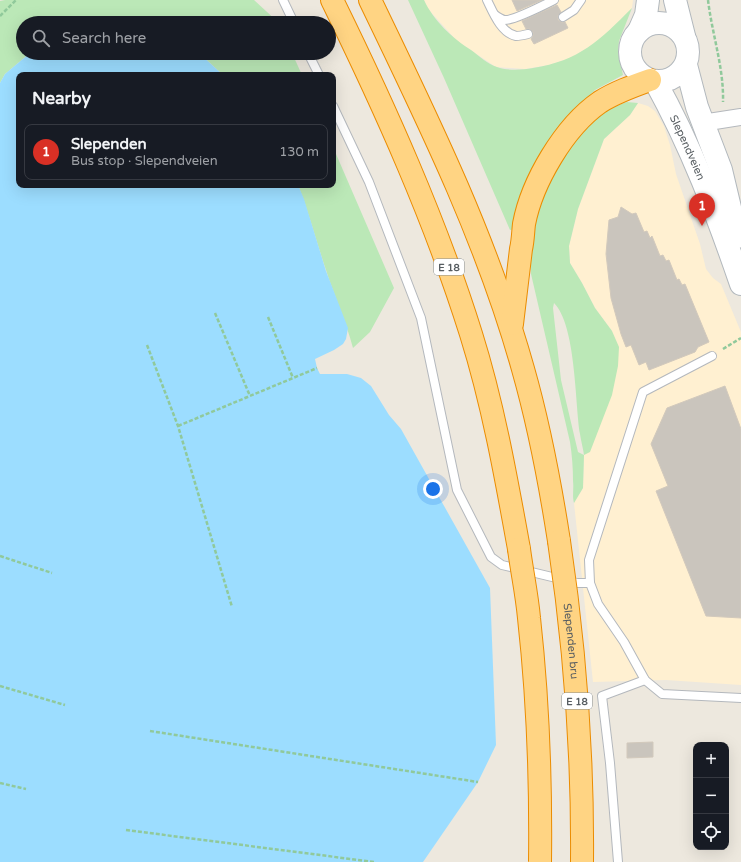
<!DOCTYPE html>
<html lang="en">
<head>
<meta charset="utf-8">
<style>
  :root { --surface:#171b24; --page:#20242c; --text:#f1f3f6; --muted:#9ea1a6; --line:#363941; --accent:#d93025 }
  body { margin:0; font-family:"Varela Round",sans-serif; background:var(--page); color:var(--text) }
  .controls { position:absolute; right:12px; bottom:12px; display:grid; overflow:hidden; border-radius:8px; box-shadow:0 4px 16px #0002 }
  .controls button { width:36px; height:36px; display:grid; place-items:center; padding:0; border:0; border-bottom:1px solid var(--line); background:var(--surface); color:var(--text); font:20px sans-serif }
  .you { position:absolute; left:433px; top:489px; width:14px; height:14px; margin:-10px; border:3px solid #fff; border-radius:50%; background:#1a73e8; box-shadow:0 0 0 6px #1a73e833 }
  .badge { display:grid; place-items:center; width:26px; height:26px; border-radius:50%; background:var(--accent); color:#fff; font-size:13px; font-weight:700 }
  .pin { position:absolute; translate:-50% -33px; filter:drop-shadow(0 1px 2px #0008) }
  .pin::after { content:''; position:absolute; top:21px; width:14px; height:12px; background:inherit; clip-path:polygon(0 0,100% 0,50% 100%) }
  .list { margin:0; padding:0; list-style:none }
  h2 { display:flex; justify-content:space-between; align-items:center; height:52px; margin:0; padding:0 16px; font-size:17px }
  h2 small { font-size:13px; font-weight:400; color:var(--muted) }
  .list li { display:grid; grid-template-columns:26px 1fr auto; gap:12px; align-items:center; box-sizing:border-box; height:56px; margin:0 8px 8px; padding:0 8px; border:1px solid var(--line); border-radius:8px }
  .list b { display:block; font-size:15px; white-space:nowrap }
  .list p { margin:0; font-size:13px; white-space:nowrap; color:var(--muted) }
  .list em { font-size:13px; font-style:normal; color:var(--muted) }
  .icon { flex:none; width:22px; height:22px; fill:none; stroke:currentColor; stroke-width:2; stroke-linecap:round; stroke-linejoin:round }
  .map { position:relative; flex:none; width:741px; height:862px; overflow:hidden }
  .search { position:absolute; background:var(--surface); box-shadow:0 4px 16px #0002; left:16px; top:16px; width:320px; height:44px; display:flex; align-items:center; gap:10px; box-sizing:border-box; padding:0 14px; border-radius:22px; color:var(--muted); font-size:15px }
  .panel { position:absolute; background:var(--surface); box-shadow:0 4px 16px #0002; left:16px; top:72px; width:320px; height:116px; border-radius:8px }
  .map>svg:first-child { display:block }
  .commercial { fill:#fff0d1 }
  .green { fill:#bbe8b7; fill-rule:evenodd }
  .water { fill:#9cddff }
  .building { fill:#cac5bd; stroke:#d2c9bc }
  .lines { fill:none; stroke-linecap:round; stroke-linejoin:round }
  .service-casing { stroke:#b4b8bd; stroke-width:10 }
  .minor-casing { stroke:#b4b8bd; stroke-width:18 }
  .secondary-casing { stroke:#b2b8bd; stroke-width:24 }
  .motorway-casing { stroke:#eb8c00; stroke-width:24 }
  .path { stroke:#90c99b; stroke-width:2.5; stroke-dasharray:4 2; stroke-linecap:butt }
  .service { stroke:#fff; stroke-width:8 }
  .minor { stroke:#fff; stroke-width:16 }
  .secondary { stroke:#fff; stroke-width:22 }
  .motorway { stroke:#ffd483; stroke-width:22 }
  .motorway-bridge-casing { stroke:#eb8c00; stroke-width:24; stroke-linecap:butt }
  .motorway-bridge { stroke:#ffd483; stroke-width:22 }
  .labels { text-anchor:middle; stroke-width:4; stroke-linejoin:round; paint-order:stroke }
  .shield { fill:#fff; stroke:#898e90; stroke-width:1 }
  .shield-label { font-size:10px; font-weight:bold; fill:#575d61 }
  .street-label { font-size:11px; fill:#575d61; stroke:#fff }
</style>
</head>
<body>
<div class="map">
<svg width="741" height="862" viewBox="0 0 741 862">
  <rect width="100%" height="100%" fill="#ede8de"/>
  <!-- commercial -->
  <g class="commercial">
    <polygon points="424,0 633,0 632,8 612,29 591,46 571,58 549,65 525,69 496,67 457,41 428,9"/>
    <polygon points="638,103 648,106 655,111 664,126 670,145 676,174 700,244 706,269 713,278 721,284 741,332 741,685 666,680 593,682 574,503 583,488 584,455 612,331 595,308 582,283 570,263 569,246 578,209 604,139 630,115"/>
  </g>
  <!-- green -->
  <g class="green">
    <polygon points="5,0 254,0 279,23 23,23 23,53 30,53 5,74 0,83 0,1"/>
    <path d="M 408,0 L 424,0 C 433,20 453,39 471,50 C 479,56 488,64 497,67 C 507,71 522,70 533,68 C 579,61 600,40 632,8 L 619,41 L 618,52 L 623,75 L 595,90 L 562,124 L 542,151 L 524,187 L 515,229 L 510,230 L 444,78 Z"/>
    <polygon points="199,53 292,53 302,75 223,75"/>
    <path d="M 627,102 L 638,103 L 630,115 L 604,139 L 578,209 L 569,246 L 570,263 L 582,283 L 595,308 L 612,331 L 619,347 L 618,366 L 612,395 L 590,452 L 584,455 L 583,488 L 574,503 C 572,496 574,488 573,481 C 573,468 572,455 570,442 L 531,274 C 530,259 530,245 532,231 C 538,197 565,150 588,126 C 599,114 612,107 627,102 ZM 554,303 C 576,325 575,402 580,434 C 581,441 583,448 584,455 L 578,452 L 561,380 L 553,308 Z"/>
    <path d="M 333,147 L 394,288 L 370,332 L 353,348 C 346,321 334,296 326,270 C 316,241 309,213 298,185 L 333,185 Z"/>
  </g>
  <!-- water -->
  <polygon class="water" points="30,53 199,53 223,75 19,75 19,185 298,185 304,199 326,271 348,328 346,339 343,344 334,350 315,359 317,368 320,374 347,374 361,378 371,386 389,415 401,429 490,588 496,745 478,782 423,862 0,862 0,83 5,74"/>
  <!-- building -->
  <g class="building">
    <polygon points="512,0 542,0 517,11"/>
    <polygon points="557,5 561,12 558,15 558,20 561,22 565,22 568,28 534,44 531,39 533,36 533,32 530,29 526,29 522,21"/>
    <polygon points="621,207 632,214 636,213 644,232 647,231 650,238 652,236 660,256 663,255 666,261 669,260 677,280 679,279 682,285 685,284 709,342 698,347 695,352 649,370 646,362 639,365 631,345 626,347 621,334 611,298 606,254 608,231 609,220 618,217"/>
    <polygon points="725,386 741,429 741,618 706,616 656,491 668,486 651,444 667,408"/>
    <polygon points="653,742 653,757 627,758 627,743"/>
  </g>
  <g class="lines">
    <!-- service casing -->
    <g class="service-casing">
      <g id="service">
        <polyline points="283,0 294,23"/>
        <path d="M 487,0 C 493,12 501,33 516,36 C 520,36 524,35 528,34"/>
        <path d="M 495,15 C 498,17 501,19 504,20 C 513,21 544,5 554,0"/>
        <polyline points="563,17 574,10 581,0"/>
        <polyline points="308,53 319,75"/>
        <polyline points="333,106 369,182 421,318 457,490 491,557 502,565 577,583 590,583"/>
        <polyline points="712,356 643,392 589,560 590,583 598,604 624,642 645,680 662,694 741,698"/>
        <polyline points="618,862 610,763 602,696 645,680"/>
      </g>
    </g>
    <!-- minor casing -->
    <g class="minor-casing">
      <polyline id="minor" points="702,123 741,117"/>
    </g>
    <!-- secondary casing -->
    <g class="secondary-casing">
      <g id="secondary">
        <polyline points="675,0 684,36"/>
        <circle cx="659" cy="52" r="29"/>
        <polyline points="639,31 646,15 648,0"/>
        <polyline points="686,65 697,107 721,170 737,237"/>
        <path id="s1" d="M 655,81 C 691,146 717,214 741,284"/>
      </g>
    </g>
    <!-- motorway casing -->
    <g class="motorway-casing">
      <g id="motorway">
        <path d="M 332,0 C 385,108 435,219 471,334 C 493,404 506,477 519,549"/>
        <path d="M 370,0 C 428,120 487,240 523,369 C 539,425 550,483 559,541"/>
        <path d="M 512,324 C 515,299 518,274 521,249 C 523,241 523,232 524,224 C 532,182 564,127 600,102 C 616,92 633,86 650,80"/>
      </g>
    </g>
    <!-- path -->
    <g class="path">
      <path d="M 708,0 C 712,34 724,68 723,102"/>
      <polyline points="0,16 16,0"/>
      <polyline points="215,313 250,396"/>
      <polyline points="268,317 293,378"/>
      <polyline points="147,345 178,426 232,607"/>
      <polyline points="723,349 741,338"/>
      <polyline points="178,426 317,368"/>
      <polyline points="0,556 52,573"/>
      <polyline points="0,686 65,705"/>
      <polyline points="150,731 478,782"/>
      <polyline points="0,783 26,789"/>
      <polyline points="126,830 374,862"/>
    </g>
    <!-- service -->
    <use href="#service" class="service"/>
    <!-- minor -->
    <use href="#minor" class="minor"/>
    <!-- secondary -->
    <use href="#secondary" class="secondary"/>
    <!-- motorway -->
    <use href="#motorway" class="motorway"/>
    <!-- motorway-bridge casing -->
    <g class="motorway-bridge-casing">
      <g id="motorway-bridge">
        <path id="s2" d="M 559,541 C 575,648 583,754 582,862"/>
        <path d="M 519,549 C 522,572 527,595 529,618 C 538,699 541,781 540,862"/>
      </g>
    </g>
    <!-- motorway-bridge -->
    <use href="#motorway-bridge" class="motorway-bridge"/>
  </g>
  <g class="labels">
    <!-- shield labels -->
    <g class="shield">
      <rect x="434" y="259" width="30" height="16" rx="3"/>
      <rect x="562" y="693" width="30" height="16" rx="3"/>
    </g>
    <g class="shield-label">
      <text x="449" y="271">E 18</text>
      <text x="577" y="705">E 18</text>
    </g>
    <!-- street labels -->
    <g class="street-label">
      <text dy="4" stroke="none"><textPath href="#s1" startOffset="74">Slependveien</textPath></text>
      <text dy="4" stroke="none"><textPath href="#s2" startOffset="101">Slependen bru</textPath></text>
    </g>
  </g>
</svg>
<div class="controls">
<button>+</button>
<button>−</button>
<button><svg class="icon" aria-label="locate" viewBox="0 0 24 24"><circle cx="12" cy="12" r="6"/><path d="M12 2v4M12 18v4M2 12h4M18 12h4"/></svg></button>
</div>
<div class="you"></div>
<div class="pin badge" style="left:702px;top:226px">1</div>
<div class="search"><svg class="icon" aria-label="search" viewBox="0 0 24 24"><circle cx="10" cy="10" r="6"/><path d="M15 15l6 6"/></svg>Search here</div>
<section class="panel">
<h2>Nearby<small></small></h2>
<ul class="list">
<li><span class="badge">1</span><div><b>Slependen</b><p>Bus stop · Slependveien</p></div><em>130 m</em></li>
</ul>
</section>
</div>
</body>
</html>
